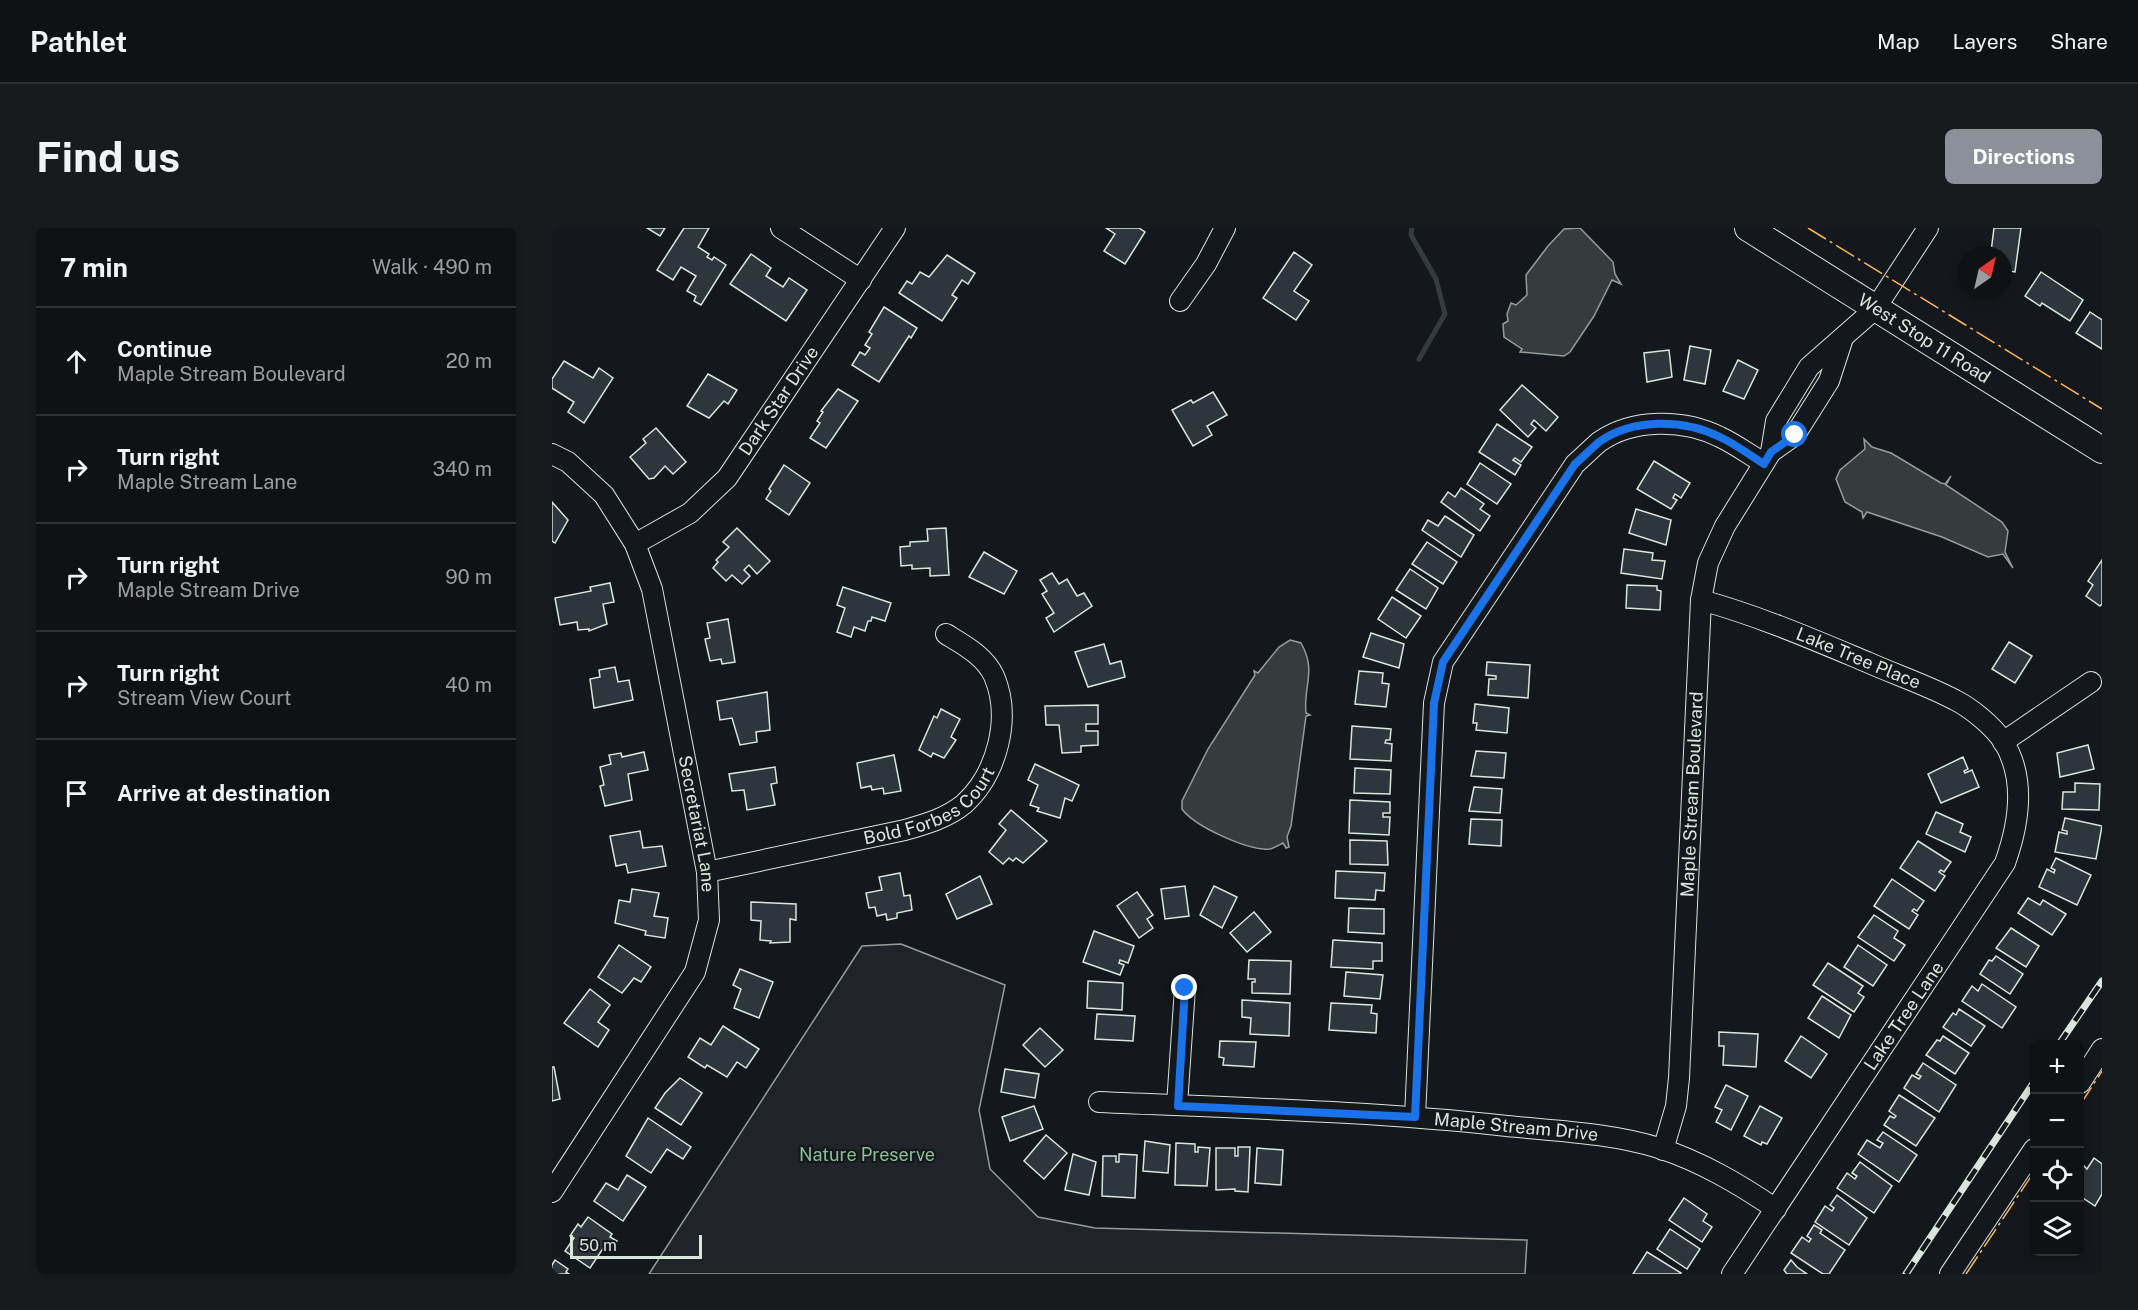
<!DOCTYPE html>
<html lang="en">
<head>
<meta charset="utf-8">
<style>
  :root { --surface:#0f1215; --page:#181b1e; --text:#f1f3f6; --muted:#9b9ea0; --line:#2f3234; --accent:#8c9099 }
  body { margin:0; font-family:"Public Sans",sans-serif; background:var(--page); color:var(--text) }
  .controls { position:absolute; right:18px; bottom:18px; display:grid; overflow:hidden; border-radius:9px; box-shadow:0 3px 9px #0003 }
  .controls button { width:54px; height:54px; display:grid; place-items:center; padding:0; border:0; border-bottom:2px solid var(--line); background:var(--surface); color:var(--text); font:30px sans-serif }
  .compass { position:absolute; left:1406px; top:18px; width:54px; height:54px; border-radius:50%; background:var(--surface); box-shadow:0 3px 9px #0003; rotate:34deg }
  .scale { position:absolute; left:18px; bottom:15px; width:132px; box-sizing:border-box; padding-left:6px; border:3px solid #d8e6dc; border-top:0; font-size:16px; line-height:21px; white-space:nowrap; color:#d8e6dc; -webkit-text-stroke:4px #14181c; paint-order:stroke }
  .stop { position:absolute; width:18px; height:18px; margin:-14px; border:4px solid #1a73e8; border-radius:50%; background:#fff }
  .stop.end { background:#1a73e8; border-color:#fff; box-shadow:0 2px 6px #0008 }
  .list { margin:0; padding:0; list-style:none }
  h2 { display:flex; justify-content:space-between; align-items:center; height:78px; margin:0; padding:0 24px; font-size:26px }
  h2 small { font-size:20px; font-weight:400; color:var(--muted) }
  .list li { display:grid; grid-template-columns:39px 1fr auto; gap:18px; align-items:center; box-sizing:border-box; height:108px; padding:0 24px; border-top:2px solid var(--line) }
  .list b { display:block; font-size:22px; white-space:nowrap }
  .list p { margin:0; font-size:20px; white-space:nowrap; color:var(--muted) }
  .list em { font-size:20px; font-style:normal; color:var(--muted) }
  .icon { flex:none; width:33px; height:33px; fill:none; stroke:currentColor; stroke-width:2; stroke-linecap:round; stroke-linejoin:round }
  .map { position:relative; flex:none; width:1550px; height:1046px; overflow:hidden; border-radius:9px }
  header { display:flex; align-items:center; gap:36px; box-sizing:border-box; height:84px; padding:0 30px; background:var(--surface); border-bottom:2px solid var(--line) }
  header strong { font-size:28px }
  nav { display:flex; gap:33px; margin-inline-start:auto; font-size:21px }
  .intro { display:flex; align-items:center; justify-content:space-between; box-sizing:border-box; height:144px; padding:0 36px }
  h1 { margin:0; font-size:42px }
  .button { padding:15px 27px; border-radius:9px; background:var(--accent); color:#fff; font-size:21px; font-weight:700 }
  main { display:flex; gap:36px; padding:0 36px }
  aside { flex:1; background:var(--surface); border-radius:9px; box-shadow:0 3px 9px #0003 }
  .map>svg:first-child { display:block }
  .green { fill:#202428; stroke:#939e99; stroke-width:1.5 }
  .water { fill:#363b3e; stroke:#939e99; stroke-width:1.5 }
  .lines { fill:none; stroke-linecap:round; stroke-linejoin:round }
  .stream { stroke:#363b3e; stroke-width:5 }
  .building { fill:#2c363c; stroke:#d8e6dc; stroke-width:1.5 }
  .minor-casing { stroke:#d8e6dc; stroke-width:22 }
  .major-casing { stroke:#d8e6dc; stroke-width:28 }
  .minor { stroke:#14181c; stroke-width:20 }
  .major { stroke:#14181c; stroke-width:26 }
  .rail-casing { stroke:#d8e6dc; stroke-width:7 }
  .rail { stroke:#14181c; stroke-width:4.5; stroke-dasharray:14; stroke-linecap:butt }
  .power { stroke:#ffb74d; stroke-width:1.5; stroke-dasharray:21 4.5 3 4.5; stroke-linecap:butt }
  .route { stroke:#1a73e8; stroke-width:8 }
  .labels { text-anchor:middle; stroke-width:4.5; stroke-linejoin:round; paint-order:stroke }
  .street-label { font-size:18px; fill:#d8e6dc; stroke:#14181c }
  .park-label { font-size:18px; fill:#8ac095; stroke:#14181c }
</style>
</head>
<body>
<header>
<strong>Pathlet</strong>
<nav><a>Map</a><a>Layers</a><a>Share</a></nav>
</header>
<div class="intro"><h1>Find us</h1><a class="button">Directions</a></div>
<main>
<aside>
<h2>7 min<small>Walk · 490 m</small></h2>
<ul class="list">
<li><svg class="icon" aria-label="ahead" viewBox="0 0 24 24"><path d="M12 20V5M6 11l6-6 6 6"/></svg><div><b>Continue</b><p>Maple Stream Boulevard</p></div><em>20 m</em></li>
<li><svg class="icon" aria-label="right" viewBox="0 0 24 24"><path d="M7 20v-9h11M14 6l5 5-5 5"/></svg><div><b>Turn right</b><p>Maple Stream Lane</p></div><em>340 m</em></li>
<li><svg class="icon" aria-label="right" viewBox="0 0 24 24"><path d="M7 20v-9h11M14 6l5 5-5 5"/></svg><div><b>Turn right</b><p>Maple Stream Drive</p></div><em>90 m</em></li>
<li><svg class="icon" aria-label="right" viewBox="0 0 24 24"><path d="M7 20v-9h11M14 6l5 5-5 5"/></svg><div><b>Turn right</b><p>Stream View Court</p></div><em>40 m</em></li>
<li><svg class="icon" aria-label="arrive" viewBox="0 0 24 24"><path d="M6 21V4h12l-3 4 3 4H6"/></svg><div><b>Arrive at destination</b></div></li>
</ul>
</aside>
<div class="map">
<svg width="1550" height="1046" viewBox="0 0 1550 1046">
  <rect width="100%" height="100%" fill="#14181c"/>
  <!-- green -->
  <polygon class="green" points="349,716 453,757 427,882 438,941 486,989 543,1000 975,1012 973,1046 97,1046 310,718"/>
  <!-- water -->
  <g class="water">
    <polygon points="1028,0 1061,34 1063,46 1069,56 1060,52 1042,88 1018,124 1012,128 968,124 970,121 952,109 951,96 956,93 955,86 959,75 964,77 975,67 974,47 996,18 1012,1"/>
    <polygon points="1312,211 1320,219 1339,225 1389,255 1393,256 1399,248 1394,257 1450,294 1456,303 1453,324 1461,340 1451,326 1436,329 1390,309 1315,284 1311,290 1310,284 1293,274 1284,251 1288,242 1313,221"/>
    <path d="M 738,412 L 749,415 C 765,443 751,458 754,485 L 758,487 L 754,488 L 739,598 L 735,609 L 737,619 L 734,620 L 731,615 C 727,617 722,620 718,621 C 696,623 642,598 630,581 L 630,573 L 656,521 L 703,447 L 702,443 L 706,445 L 727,419 Z"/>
  </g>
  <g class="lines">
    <!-- stream -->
    <polyline class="stream" points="860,0 859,7 884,51 893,86 867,131"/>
  </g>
  <!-- building -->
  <g class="building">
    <polygon points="95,0 113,0 108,8"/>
    <polygon points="132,0 157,0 146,19 157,26 155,29 160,32 162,29 174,37 149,77 142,73 144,68 135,63 144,48 129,39 121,52 105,42"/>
    <polygon points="554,0 587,0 593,4 573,36 552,23 563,6"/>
    <polygon points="1442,0 1469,0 1463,44 1451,42 1451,27 1439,24"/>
    <polygon points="742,24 760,37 742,63 757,73 744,92 711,70"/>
    <polygon points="199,26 219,40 214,48 231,59 237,50 255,62 234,93 178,56"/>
    <polygon points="395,27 423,45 416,56 410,52 400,67 405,70 390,93 347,65 355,53 360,56 368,44 377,49"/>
    <polygon points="1489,44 1531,72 1518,93 1490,75 1488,78 1473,68"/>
    <polygon points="332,79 365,100 359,110 357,108 327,154 300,137 308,124 313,127 318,120 313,117 320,106 317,104"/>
    <polygon points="1538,84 1550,92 1550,121 1524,105"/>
    <polygon points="1138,118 1159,122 1153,156 1132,152"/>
    <polygon points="1117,122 1120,149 1095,154 1092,125"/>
    <polygon points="1186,132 1206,142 1192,171 1171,163"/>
    <polygon points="12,133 41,150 47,140 61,150 32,195 16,184 22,174 0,160 0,151"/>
    <polygon points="156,146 185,162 176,176 172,173 157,190 135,178"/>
    <polygon points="970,157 1006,189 994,203 982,192 979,196 984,200 976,209 948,182"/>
    <polygon points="286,161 306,173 274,220 258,210 268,195 265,193 271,184 269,183"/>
    <polygon points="661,164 675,187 655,198 660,207 641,218 620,182 639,172 641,175"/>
    <polygon points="945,196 980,219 969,234 963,230 961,232 969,237 963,247 927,224"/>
    <polygon points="104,200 134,234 121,246 113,238 102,250 97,251 78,229 94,215 91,211"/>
    <polygon points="1102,233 1138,255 1129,270 1123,266 1121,270 1125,272 1119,281 1085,261"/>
    <polygon points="928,235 959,256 945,276 915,256"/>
    <polygon points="232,237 258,255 237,287 214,271 219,263 217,261"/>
    <polygon points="909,260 932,276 928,281 938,288 928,303 889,274 896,264 903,269"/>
    <polygon points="0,274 16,292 3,315 0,313"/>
    <polygon points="1084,281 1119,292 1114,317 1077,305"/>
    <polygon points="893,288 922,307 909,329 870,302 876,292 886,298"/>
    <polygon points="185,300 218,333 205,346 197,337 192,342 198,348 190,356 180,347 174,353 161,340 166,334 164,332 177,319 171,314"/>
    <polygon points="394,300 397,347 378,348 378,340 360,341 360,337 349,338 348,319 358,318 358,314 376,313 375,301"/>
    <polygon points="875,314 905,334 891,356 860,336"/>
    <polygon points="1072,321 1101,325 1100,332 1113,333 1110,351 1069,345"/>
    <polygon points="432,324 465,343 452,366 417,349"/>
    <polygon points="1550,332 1550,376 1548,378 1534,368 1541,357 1536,353"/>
    <polygon points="858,341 886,360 874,381 844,362"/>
    <polygon points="500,345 507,356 515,351 525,368 532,365 540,378 502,404 494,390 502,385 490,366 495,363 488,352"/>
    <polygon points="58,355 62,374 51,376 55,396 37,403 37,401 26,402 25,394 8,397 3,370 39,363 38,359"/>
    <polygon points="1075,357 1105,358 1105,362 1109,363 1108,382 1074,380"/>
    <polygon points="291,359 339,375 333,393 320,389 319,393 316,393 313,403 302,399 299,409 285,404 293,380 285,377"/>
    <polygon points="840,369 869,388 854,410 826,391"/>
    <polygon points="176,391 183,434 170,436 169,431 158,433 153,411 158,410 155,395"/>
    <polygon points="819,405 852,416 847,440 811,429"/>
    <polygon points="1457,414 1480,428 1463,455 1440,441"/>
    <polygon points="552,416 558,436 569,433 573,449 536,459 523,424"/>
    <polygon points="935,434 978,437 976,470 936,467 937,451 944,451 944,448 934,447"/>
    <polygon points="63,439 66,454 77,452 81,472 42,480 38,451 48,449 47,442"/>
    <polygon points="807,443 831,445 830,455 837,456 834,479 803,476"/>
    <polygon points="215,464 218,502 204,504 205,514 188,517 180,490 168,492 165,473"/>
    <polygon points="923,476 957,480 955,505 924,502 925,495 921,495"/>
    <polygon points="546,477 546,496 534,496 534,503 546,503 546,517 529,518 529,524 510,525 507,497 494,497 493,478"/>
    <polygon points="389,481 408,491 399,509 404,512 392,530 381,525 379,529 367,522 382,488 385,490"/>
    <polygon points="800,498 839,501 838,512 834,512 833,515 840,516 839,533 798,531"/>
    <polygon points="1536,517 1542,541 1508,549 1505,525"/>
    <polygon points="924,523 954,525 952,550 919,548"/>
    <polygon points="92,524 96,542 76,546 80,572 53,578 48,558 52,557 48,539 59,536 57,527 69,525 70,529"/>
    <polygon points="342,527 349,563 332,566 331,560 320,562 319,558 309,560 305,535"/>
    <polygon points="1411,529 1416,541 1412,543 1413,545 1420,542 1427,559 1389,575 1376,546"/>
    <polygon points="483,536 527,557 520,573 513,570 508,590 485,583 487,580 478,577 486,557 476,552"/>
    <polygon points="223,539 225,555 219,556 223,577 195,582 192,562 180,563 177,546"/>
    <polygon points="803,540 839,542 838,566 802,565"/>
    <polygon points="1523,555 1548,556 1547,582 1510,581 1511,564 1523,564"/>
    <polygon points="922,559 950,561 948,585 917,583"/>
    <polygon points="798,572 838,574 838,585 831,585 831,589 838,589 837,607 797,605"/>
    <polygon points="459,582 495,613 471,635 464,630 461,633 457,630 451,636 437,624 454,602 447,596"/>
    <polygon points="1384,584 1411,596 1408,604 1419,609 1413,624 1374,606"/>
    <polygon points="1513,590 1550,598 1544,631 1503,624 1507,604 1515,606 1515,603 1510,602"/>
    <polygon points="919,591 950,592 949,618 917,616"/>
    <polygon points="88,603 91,620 110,618 114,638 76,645 74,636 64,638 58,608"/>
    <polygon points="798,612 835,613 836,637 798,636"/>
    <polygon points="1366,613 1399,634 1392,644 1389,642 1387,644 1393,648 1383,663 1348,640"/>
    <polygon points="1504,630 1539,647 1525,677 1487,659 1495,641 1502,645 1503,642 1499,640"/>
    <polygon points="784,643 833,645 832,663 824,662 823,672 783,670"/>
    <polygon points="348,645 352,668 358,667 360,682 345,685 345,690 335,692 334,686 325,688 323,679 317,680 314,665 330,662 327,649"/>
    <polygon points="428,648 440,676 405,691 394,666"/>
    <polygon points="1340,651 1372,673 1365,683 1362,681 1360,683 1366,687 1357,701 1322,678"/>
    <polygon points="633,658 637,688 613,691 609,661"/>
    <polygon points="662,658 685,669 670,700 648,687"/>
    <polygon points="80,661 107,665 102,688 116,690 113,710 93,707 94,703 63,695 67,672 78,674"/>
    <polygon points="585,664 601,687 595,691 601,700 587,710 565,678"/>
    <polygon points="1476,670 1488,677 1491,672 1514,686 1500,707 1466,685"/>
    <polygon points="199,674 244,676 244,692 238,691 238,714 218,715 219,713 208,712 209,693 199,692"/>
    <polygon points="797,680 832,681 832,706 796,704"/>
    <polygon points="702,684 719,704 695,724 678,705"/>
    <polygon points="1322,687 1346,703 1342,710 1353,717 1342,733 1306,709"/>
    <polygon points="1459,700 1487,718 1474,739 1444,720"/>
    <polygon points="542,703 582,718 576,735 568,732 567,735 572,737 568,747 531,734"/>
    <polygon points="781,712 830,715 830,733 821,733 821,741 779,739"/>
    <polygon points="67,717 99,739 89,754 82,750 70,765 46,749"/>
    <polygon points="1306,717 1335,737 1321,758 1292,739"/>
    <polygon points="1444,728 1471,746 1458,766 1428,746 1437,732 1440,733"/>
    <polygon points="697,732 739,733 738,766 700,765 700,754 703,754 703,751 696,751"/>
    <polygon points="1276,735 1311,758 1306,765 1312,769 1302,784 1261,757"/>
    <polygon points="188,741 221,754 207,790 182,780 189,761 181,757"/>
    <polygon points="794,744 831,747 828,771 792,768"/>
    <polygon points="536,753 571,755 570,782 535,780"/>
    <polygon points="1430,756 1464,779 1450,800 1410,773 1420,758 1426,763"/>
    <polygon points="38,761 58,777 46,794 57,802 46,819 12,795"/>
    <polygon points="1270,768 1299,787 1287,810 1256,790"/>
    <polygon points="690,772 738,775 737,808 698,806 699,790 690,789"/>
    <polygon points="779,775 820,777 819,785 825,786 824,805 777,802"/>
    <polygon points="1407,781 1433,798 1419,818 1391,799 1401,785 1404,787"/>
    <polygon points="545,786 583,788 581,813 543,811"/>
    <polygon points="171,798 207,821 194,840 185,834 175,849 155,837 153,840 136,829 148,810 159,817"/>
    <polygon points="488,800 511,822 493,839 471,817"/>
    <polygon points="1167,804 1206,806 1204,839 1171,837 1172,818 1167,818"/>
    <polygon points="1249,808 1275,826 1259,850 1233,833"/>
    <polygon points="1391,808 1417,825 1403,846 1374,827 1385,812 1388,813"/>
    <polygon points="668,813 704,814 702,839 671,837 672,830 667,829"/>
    <polygon points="1371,835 1404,857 1387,884 1352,860 1360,847 1367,851 1369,848 1364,846"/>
    <polygon points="0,839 2,839 8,871 0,873"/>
    <polygon points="453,841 487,846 483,870 449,864"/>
    <polygon points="128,850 150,865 129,897 103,880 113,865"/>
    <polygon points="1174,857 1196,868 1179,902 1164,894 1170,882 1163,879"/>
    <polygon points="1347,867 1383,890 1364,918 1332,897 1338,888 1342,890 1344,888 1337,883"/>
    <polygon points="482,878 491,901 458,913 450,889"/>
    <polygon points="1208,878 1230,890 1215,916 1210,914 1209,917 1192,908"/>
    <polygon points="96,890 139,919 131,931 115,921 99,945 74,928"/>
    <polygon points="1331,904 1365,927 1347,954 1306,926 1315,912 1328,920 1331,915 1325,912"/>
    <polygon points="494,907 515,925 492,951 472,933"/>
    <polygon points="593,913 618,917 616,945 591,943"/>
    <polygon points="624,915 643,916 643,924 646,924 646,919 658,920 655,958 623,957"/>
    <polygon points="686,919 698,919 696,964 683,963 683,961 664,962 664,920 683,920 683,928 686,928"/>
    <polygon points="705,920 731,922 729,957 703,955"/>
    <polygon points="521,926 544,934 537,967 513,962"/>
    <polygon points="567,926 585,927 583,970 550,968 551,928 564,928 564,934 567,934"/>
    <polygon points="1542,930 1550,936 1550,966 1543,978 1528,968 1528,945 1532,938 1535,941"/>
    <polygon points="1308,934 1340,958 1322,985 1285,960 1295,945 1303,951 1305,948 1300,945"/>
    <polygon points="75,947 94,959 71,993 42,973 54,955 66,962"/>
    <polygon points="1285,967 1315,990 1297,1017 1263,994 1273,978 1280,983 1282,980 1278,977"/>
    <polygon points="1132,970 1155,986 1151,993 1160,999 1150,1014 1117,992"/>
    <polygon points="36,989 60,1006 58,1009 65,1013 58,1024 52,1019 38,1040 13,1023 22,1010 18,1008 26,996 29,999"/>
    <polygon points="1262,997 1270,1002 1268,1005 1293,1022 1277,1046 1271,1046 1239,1025 1250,1009 1257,1014 1259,1011 1255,1008"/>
    <polygon points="1118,1001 1148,1021 1135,1041 1105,1021"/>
    <polygon points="1095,1024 1129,1045 1128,1046 1081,1046"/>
    <polygon points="3,1032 16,1041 14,1044 17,1046 0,1046 0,1037"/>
    <polygon points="1239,1032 1245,1039 1255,1046 1235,1046 1232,1042"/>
  </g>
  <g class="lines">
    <!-- minor casing -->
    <g class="minor-casing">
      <g id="minor">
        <polyline points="229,0 309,52"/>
        <polyline points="628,73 654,36 673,0"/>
        <polyline points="1219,224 1243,207 1277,153 1291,110"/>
        <path id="s1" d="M 0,226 L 16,234 L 52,267 L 83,316 L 100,361 L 155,644 L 157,692 L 143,744 L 0,964"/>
        <path id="s2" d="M 83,316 L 138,285 L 175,250 L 343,0"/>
        <path id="s3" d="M 1149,372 C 1207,388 1260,411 1315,434 C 1344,447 1375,457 1403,472 C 1419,480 1441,498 1451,513 C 1475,551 1467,596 1453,635 L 1180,1046"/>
        <polyline points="1451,514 1539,454"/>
        <path id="s4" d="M 155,644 L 353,602 C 374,596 395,590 412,576 C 445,546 460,490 442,448 C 433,428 412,417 394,406"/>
        <polyline points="1528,855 1550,821"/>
        <path id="s5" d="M 547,874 C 683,880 819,883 955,898 C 1005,903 1058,905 1107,920 C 1150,934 1187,956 1224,981"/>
        <polyline points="625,877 633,760"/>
        <path d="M 863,889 L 882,475 L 891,434 L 1023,236 C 1031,229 1039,221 1047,214 C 1081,190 1132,191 1168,209 C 1183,216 1198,227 1212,235"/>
        <path id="s6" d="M 1111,922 L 1124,878 L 1127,850 L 1149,372 L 1156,335 L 1173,298 L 1219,224 L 1224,193 L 1257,139 L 1323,81 L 1376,0"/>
        <polyline points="1398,1046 1482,921"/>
      </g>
    </g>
    <!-- major casing -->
    <g class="major-casing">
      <g id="major">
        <path id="s7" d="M 1196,0 L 1550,222"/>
      </g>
    </g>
    <!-- minor -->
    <use href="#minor" class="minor"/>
    <!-- major -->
    <use href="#major" class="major"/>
    <!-- rail casing -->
    <g class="rail-casing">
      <g id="rail">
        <polyline points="1507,816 1550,753"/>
        <polyline points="1354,1046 1482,854"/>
      </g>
    </g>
    <!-- rail -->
    <use href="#rail" class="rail"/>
    <!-- power -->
    <g class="power">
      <polyline points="1256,0 1550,181"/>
      <polyline points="1528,877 1550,843"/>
      <polyline points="1414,1046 1482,944"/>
    </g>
  </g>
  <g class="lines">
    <!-- route -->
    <path class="route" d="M 633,760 L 626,878 L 863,889 L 882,475 L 891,434 L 1023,236 C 1031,229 1039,221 1047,214 C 1081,190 1132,191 1168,209 C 1183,216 1198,227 1212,236 L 1219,224 L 1243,207"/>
  </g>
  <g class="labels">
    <!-- street labels -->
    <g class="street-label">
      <text dy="6" stroke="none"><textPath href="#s7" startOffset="208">West Stop 11 Road</textPath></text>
      <text dy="6" stroke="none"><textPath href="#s2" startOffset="207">Dark Star Drive</textPath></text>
      <text dy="6" stroke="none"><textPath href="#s3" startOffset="168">Lake Tree Place</textPath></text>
      <text dy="6" stroke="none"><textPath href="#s6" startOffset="358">Maple Stream Boulevard</textPath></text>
      <text dy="6" stroke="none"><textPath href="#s4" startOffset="236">Bold Forbes Court</textPath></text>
      <text dy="6" stroke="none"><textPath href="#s1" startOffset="412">Secretariat Lane</textPath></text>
      <text transform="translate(1352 788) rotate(-56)" y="6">Lake Tree Lane</text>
      <text dy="6" stroke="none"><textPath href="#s5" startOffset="418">Maple Stream Drive</textPath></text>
    </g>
    <!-- park labels -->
    <g class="park-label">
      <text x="315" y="933">Nature Preserve</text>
    </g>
  </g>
</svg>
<div class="controls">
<button>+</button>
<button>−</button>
<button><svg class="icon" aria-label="locate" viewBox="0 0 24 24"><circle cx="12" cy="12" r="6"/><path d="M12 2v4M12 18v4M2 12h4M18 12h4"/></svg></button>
<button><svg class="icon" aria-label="layers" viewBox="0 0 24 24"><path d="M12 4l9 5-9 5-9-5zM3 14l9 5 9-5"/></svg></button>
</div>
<svg class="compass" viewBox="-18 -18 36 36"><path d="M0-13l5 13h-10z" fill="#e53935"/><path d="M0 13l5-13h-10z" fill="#9b9ea0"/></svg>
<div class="scale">50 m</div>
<div class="stop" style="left:1243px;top:207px"></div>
<div class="stop end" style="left:633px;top:760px"></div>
</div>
</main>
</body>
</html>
